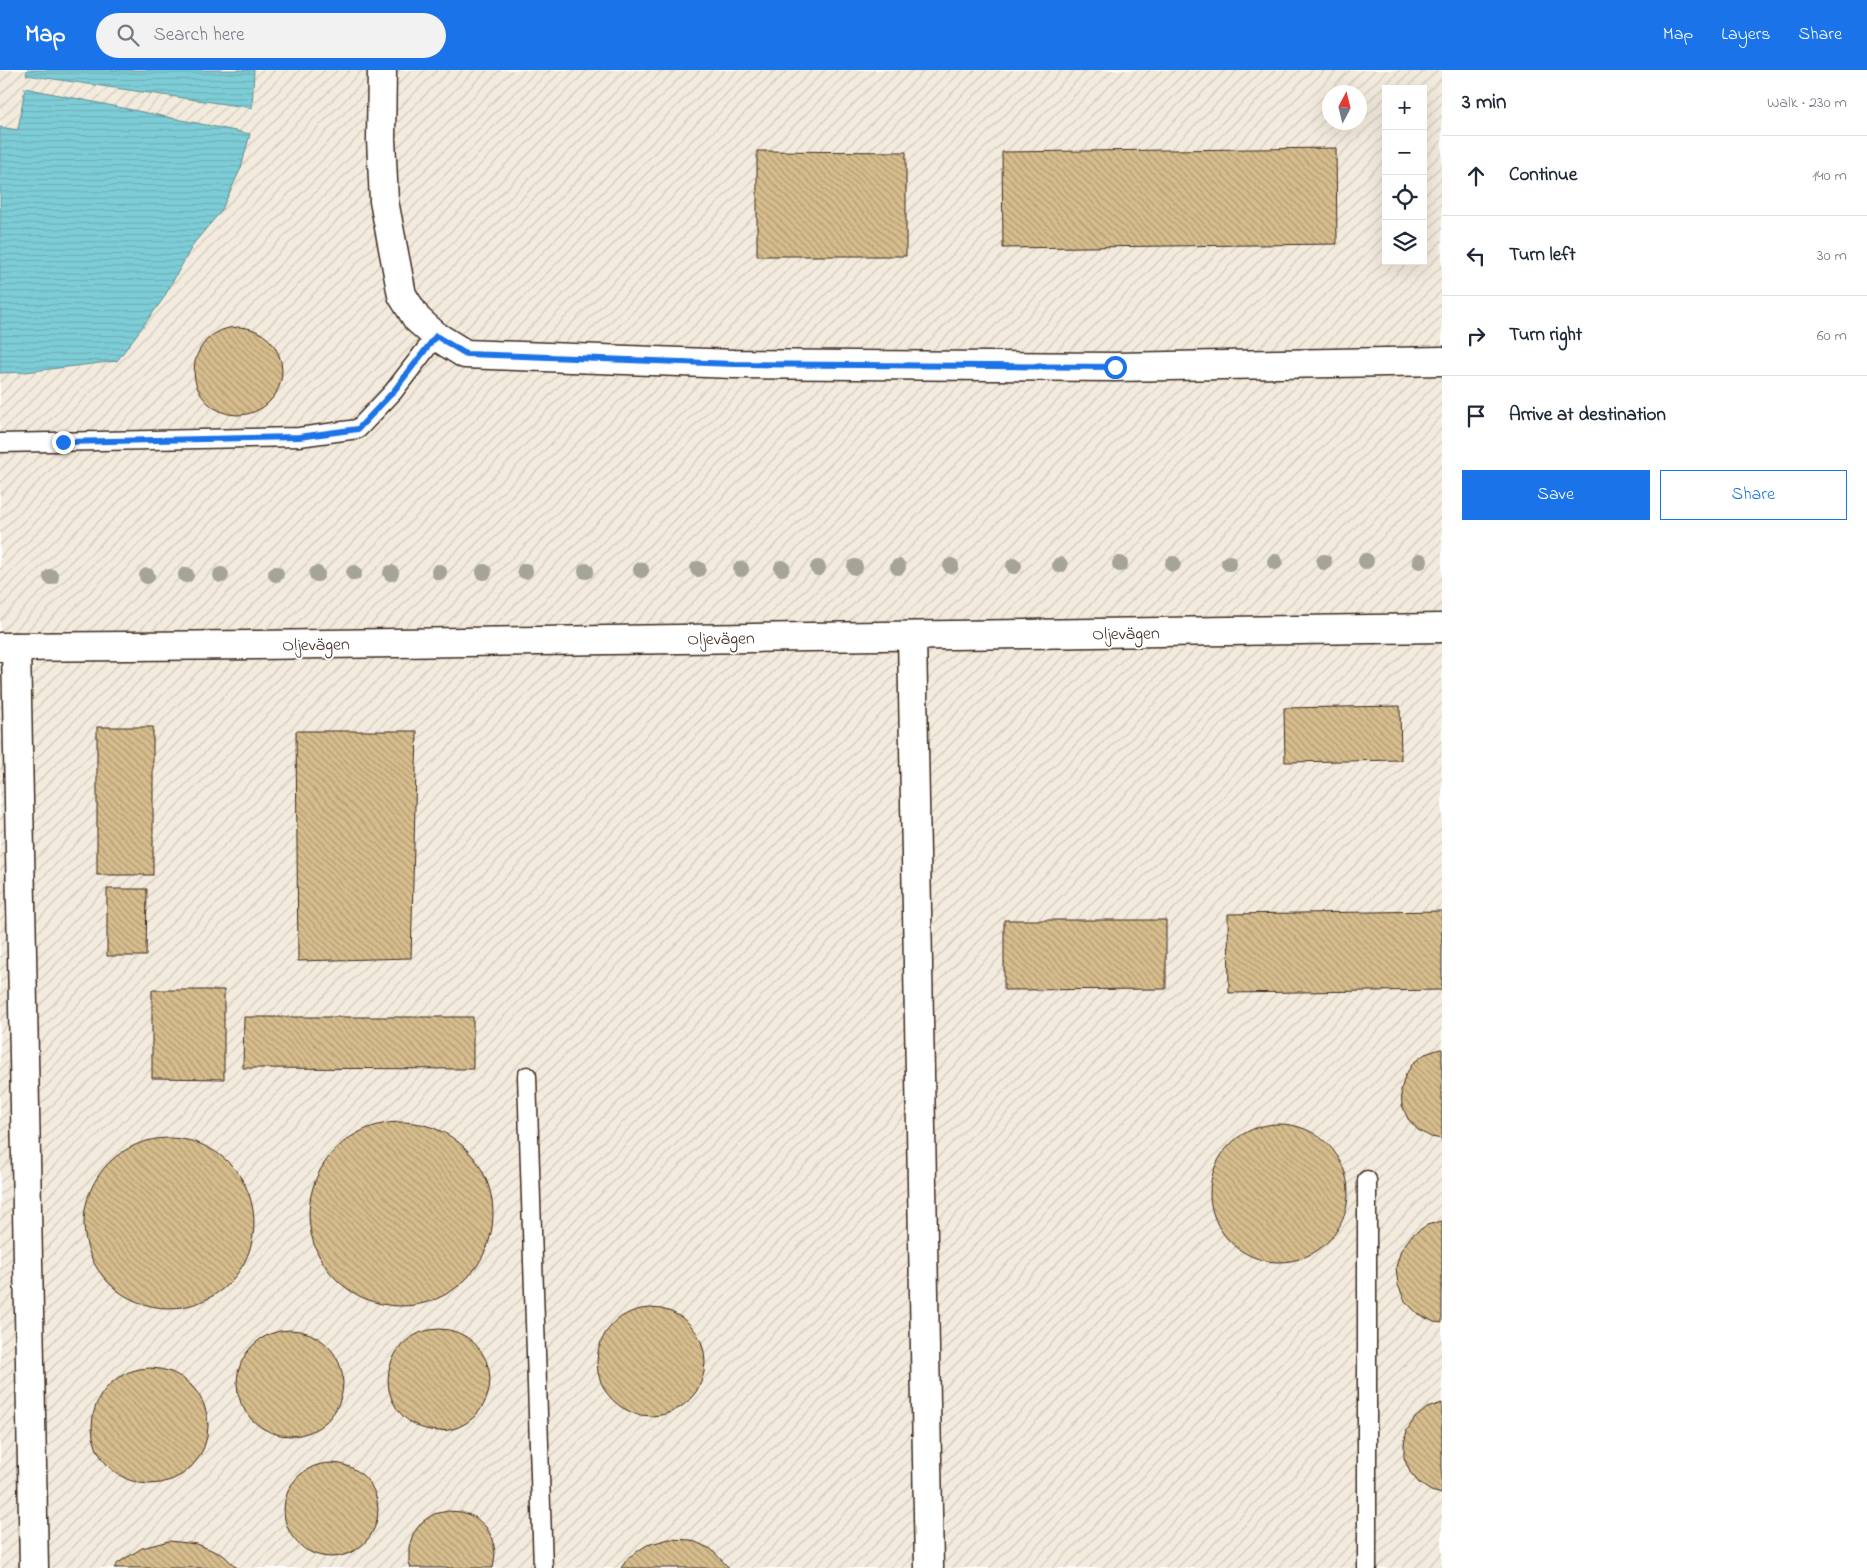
<!DOCTYPE html>
<html lang="en">
<head>
<meta charset="utf-8">
<style>
  :root { --surface:#fff; --page:#f2f2f3; --text:#1f2937; --muted:#747a83; --line:#e0e1e3; --accent:#1a73e8 }
  body { margin:0; font-family:"Indie Flower",sans-serif; background:var(--page); color:var(--text) }
  .controls { position:absolute; right:15px; top:15px; display:grid; overflow:hidden; border-radius:0px; box-shadow:0 5px 20px #0002 }
  .controls button { width:45px; height:45px; display:grid; place-items:center; padding:0; border:0; border-bottom:1px solid var(--line); background:var(--surface); color:var(--text); font:25px sans-serif }
  .compass { position:absolute; left:1322px; top:15px; width:45px; height:45px; border-radius:50%; background:var(--surface); box-shadow:0 5px 20px #0002; rotate:7deg }
  .stop { position:absolute; width:15px; height:15px; margin:-11px; border:4px solid #1a73e8; border-radius:50%; background:#fff }
  .stop.end { background:#1a73e8; border-color:#fff; box-shadow:0 1px 5px #0008 }
  .list { margin:0; padding:0; list-style:none }
  h2 { display:flex; justify-content:space-between; align-items:center; height:65px; margin:0; padding:0 20px; font-size:21px }
  h2 small { font-size:16px; font-weight:400; color:var(--muted) }
  .list li { display:grid; grid-template-columns:32px 1fr auto; gap:15px; align-items:center; box-sizing:border-box; height:80px; padding:0 20px; border-top:1px solid var(--line) }
  .list b { display:block; font-size:19px; white-space:nowrap }
  .list em { font-size:16px; font-style:normal; color:var(--muted) }
  .actions { display:flex; gap:10px; padding:15px 20px }
  .actions a { flex:1; padding:11px 0; border:1px solid var(--accent); border-radius:0px; text-align:center; font-size:18px; color:var(--accent) }
  .actions .main { background:var(--accent); color:#fff }
  .icon { flex:none; width:28px; height:28px; fill:none; stroke:currentColor; stroke-width:2; stroke-linecap:round; stroke-linejoin:round }
  .map { position:relative; flex:none; width:1442px; height:1498px; overflow:hidden }
  header { display:flex; align-items:center; gap:30px; box-sizing:border-box; height:70px; padding:0 25px; background:var(--accent); color:#fff }
  header strong { font-size:24px }
  nav { display:flex; gap:28px; margin-inline-start:auto; font-size:18px }
  .search { width:350px; height:45px; background:var(--page); display:flex; align-items:center; gap:12px; box-sizing:border-box; padding:0 18px; border-radius:28px; color:var(--muted); font-size:19px }
  main { display:flex }
  aside { flex:1; background:var(--surface) }
  .map>svg:first-child { display:block }
  .industrial { fill:url(#industrial-furrows); fill-rule:evenodd }
  .water { fill:url(#water-rules); stroke:#638c8d }
  .building { fill:url(#building-back-hatch); stroke:#3b2a1e }
  .lines { fill:none; stroke-linecap:round; stroke-linejoin:round }
  .lane-casing { stroke:#3b2a1e; stroke-width:21 }
  .street-casing { stroke:#3b2a1e; stroke-width:31 }
  .lane { stroke:#fff; stroke-width:18 }
  .street { stroke:#fff; stroke-width:28 }
  .tree { fill:#a5a496 }
  .route { stroke:#1a73e8; stroke-width:6 }
  .labels { text-anchor:middle; stroke-width:4; stroke-linejoin:round; paint-order:stroke }
  .street-label { font-size:18px; fill:#3b2a1e; stroke:#fff }
</style>
</head>
<body>
<header>
<strong>Map</strong>
<div class="search"><svg class="icon" aria-label="search" viewBox="0 0 24 24"><circle cx="10" cy="10" r="6"/><path d="M15 15l6 6"/></svg>Search here</div>
<nav><a>Map</a><a>Layers</a><a>Share</a></nav>
</header>
<main>
<div class="map">
<svg width="1442" height="1498" viewBox="0 0 1442 1498">
  <defs>
    <pattern id="industrial-furrows" width="10" height="10" patternUnits="userSpaceOnUse" patternTransform="scale(1.25)"><rect width="10" height="10" fill="#f3ebdd"/><path d="M-1 1l2-2M0 10L10 0M9 11l2-2" fill="none" stroke="#d1cabd"/></pattern>
    <pattern id="water-rules" width="6" height="5" patternUnits="userSpaceOnUse" patternTransform="scale(1.25)"><rect width="6" height="5" fill="#7dcdd7"/><path d="M0 2.5h6" fill="none" stroke="#6db0b8"/></pattern>
    <pattern id="building-back-hatch" width="6" height="6" patternUnits="userSpaceOnUse" patternTransform="scale(1.25)"><rect width="6" height="6" fill="#d7bd8d"/><path d="M-1 5l2 2M0 0l6 6M5-1l2 2" fill="none" stroke="#b09a73"/></pattern>
  </defs>
  <rect width="100%" height="100%" fill="#fff"/>
  <filter id="ink" filterUnits="userSpaceOnUse"><feTurbulence type="fractalNoise" baseFrequency=".02" numOctaves="2"/><feDisplacementMap in="SourceGraphic" scale="10" xChannelSelector="R" yChannelSelector="G"/><feConvolveMatrix kernelMatrix="1 2 1 2 8 2 1 2 1" color-interpolation-filters="sRGB"/></filter>
  <g filter="url(#ink)">
    <!-- industrial -->
    <path class="industrial" d="M 0,0 L 27,0 L 26,6 L 252,37 L 254,0 L 1442,0 L 1442,1498 L 0,1498 L 0,303 L 25,302 L 117,291 L 163,229 L 194,173 L 221,141 L 25,18 L 18,60 L 0,57 ZM 1386,19 L 1423,19 L 1423,191 L 1386,191 ZM 1330,22 L 1360,22 L 1360,52 L 1330,52 Z"/>
    <!-- water -->
    <g class="water">
      <polygon points="27,0 254,0 252,38 26,5"/>
      <polygon points="25,18 250,64 241,98 221,141 194,173 163,229 117,291 25,302 0,303 0,57 18,60"/>
    </g>
    <!-- building -->
    <g class="building">
      <polygon points="1336,78 1337,174 1003,178 1002,82"/>
      <polygon points="757,81 906,82 906,186 757,186"/>
      <circle cx="238" cy="301" r="44"/>
      <polygon points="1400,636 1401,690 1285,692 1284,638"/>
      <rect x="97" y="657" width="56" height="148"/>
      <polygon points="296,661 417,661 411,888 298,891"/>
      <polygon points="107,819 147,819 146,886 107,886"/>
      <polygon points="1442,841 1442,920 1229,923 1228,844"/>
      <polygon points="1004,850 1166,850 1166,919 1004,920"/>
      <polygon points="152,920 224,920 224,1009 152,1008"/>
      <polygon points="244,947 473,947 473,999 243,998"/>
      <polygon points="1440,979 1442,979 1442,1069 1431,1067 1418,1060 1408,1049 1402,1035 1401,1020 1405,1006 1413,993 1425,984"/>
      <circle cx="401" cy="1144" r="92"/>
      <circle cx="1279" cy="1123" r="69"/>
      <circle cx="169" cy="1153" r="85"/>
      <polygon points="1442,1151 1442,1253 1434,1252 1418,1244 1405,1231 1398,1215 1396,1197 1401,1180 1412,1165 1427,1155"/>
      <circle cx="651" cy="1292" r="54"/>
      <circle cx="439" cy="1310" r="51"/>
      <circle cx="290" cy="1313" r="53"/>
      <circle cx="150" cy="1356" r="58"/>
      <polygon points="1442,1333 1442,1424 1431,1421 1419,1413 1410,1402 1404,1388 1404,1374 1407,1360 1415,1348 1427,1338"/>
      <circle cx="331" cy="1440" r="47"/>
      <polygon points="448,1441 462,1442 475,1447 486,1457 493,1469 495,1484 493,1498 411,1498 409,1492 409,1477 413,1464 422,1452 434,1444"/>
      <polygon points="669,1469 691,1470 711,1479 729,1498 621,1498 629,1487 647,1475"/>
      <polygon points="169,1471 197,1474 223,1485 237,1498 114,1498 118,1493 142,1478"/>
    </g>
    <g class="lines">
      <!-- lane casing -->
      <g class="lane-casing">
        <g id="lane">
          <polyline points="0,373 299,367 358,359 393,322 436,266"/>
          <polyline points="527,1006 543,1498"/>
          <polyline points="1367,1498 1367,1110"/>
        </g>
      </g>
      <!-- street casing -->
      <g class="street-casing">
        <g id="street">
          <polyline points="382,0 381,69 384,131 402,225 417,249 436,266 465,284 734,294 1115,297 1442,291"/>
          <polyline points="912,566 929,1498"/>
          <polyline points="0,577 257,575 1442,558"/>
          <polyline points="16,577 34,1498"/>
        </g>
      </g>
      <!-- lane -->
      <use href="#lane" class="lane"/>
      <!-- street -->
      <use href="#street" class="street"/>
    </g>
    <!-- trees -->
    <g class="tree">
      <circle cx="1366" cy="491" r="8"/>
      <circle cx="1420" cy="491" r="8"/>
      <circle cx="1275" cy="492" r="8"/>
      <circle cx="1324" cy="492" r="8"/>
      <circle cx="1229" cy="493" r="8"/>
      <circle cx="1120" cy="494" r="8"/>
      <circle cx="1173" cy="494" r="8"/>
      <circle cx="1060" cy="495" r="8"/>
      <circle cx="951" cy="496" r="8"/>
      <circle cx="1014" cy="496" r="8"/>
      <circle cx="855" cy="497" r="8"/>
      <circle cx="898" cy="497" r="8"/>
      <circle cx="782" cy="498" r="8"/>
      <circle cx="818" cy="498" r="8"/>
      <circle cx="698" cy="499" r="8"/>
      <circle cx="741" cy="499" r="8"/>
      <circle cx="641" cy="500" r="8"/>
      <circle cx="525" cy="501" r="8"/>
      <circle cx="586" cy="501" r="8"/>
      <circle cx="439" cy="502" r="8"/>
      <circle cx="484" cy="502" r="8"/>
      <circle cx="354" cy="503" r="8"/>
      <circle cx="391" cy="503" r="8"/>
      <circle cx="276" cy="504" r="8"/>
      <circle cx="317" cy="504" r="8"/>
      <circle cx="186" cy="505" r="8"/>
      <circle cx="221" cy="505" r="8"/>
      <circle cx="147" cy="506" r="8"/>
      <circle cx="51" cy="507" r="8"/>
    </g>
  </g>
  <g class="lines" filter="url(#ink)">
    <!-- route -->
    <polyline class="route" points="63,372 299,367 358,359 393,322 436,266 466,284 734,294 1115,297"/>
  </g>
  <g class="labels">
    <!-- street labels -->
    <g class="street-label">
      <text transform="translate(1126 563) rotate(-1)" y="6">Oljevägen</text>
      <text transform="translate(721 568) rotate(-1)" y="6">Oljevägen</text>
      <text transform="translate(316 574) rotate(-1)" y="6">Oljevägen</text>
    </g>
  </g>
</svg>
<div class="controls">
<button>+</button>
<button>−</button>
<button><svg class="icon" aria-label="locate" viewBox="0 0 24 24"><circle cx="12" cy="12" r="6"/><path d="M12 2v4M12 18v4M2 12h4M18 12h4"/></svg></button>
<button><svg class="icon" aria-label="layers" viewBox="0 0 24 24"><path d="M12 4l9 5-9 5-9-5zM3 14l9 5 9-5"/></svg></button>
</div>
<svg class="compass" viewBox="-18 -18 36 36"><path d="M0-13l5 13h-10z" fill="#e53935"/><path d="M0 13l5-13h-10z" fill="#747a83"/></svg>
<div class="stop" style="left:1115px;top:297px"></div>
<div class="stop end" style="left:63px;top:372px"></div>
</div>
<aside>
<h2>3 min<small>Walk · 230 m</small></h2>
<ul class="list">
<li><svg class="icon" aria-label="ahead" viewBox="0 0 24 24"><path d="M12 20V5M6 11l6-6 6 6"/></svg><div><b>Continue</b></div><em>140 m</em></li>
<li><svg class="icon" aria-label="left" viewBox="0 0 24 24"><path d="M17 20v-9H6M10 6l-5 5 5 5"/></svg><div><b>Turn left</b></div><em>30 m</em></li>
<li><svg class="icon" aria-label="right" viewBox="0 0 24 24"><path d="M7 20v-9h11M14 6l5 5-5 5"/></svg><div><b>Turn right</b></div><em>60 m</em></li>
<li><svg class="icon" aria-label="arrive" viewBox="0 0 24 24"><path d="M6 21V4h12l-3 4 3 4H6"/></svg><div><b>Arrive at destination</b></div></li>
</ul>
<div class="actions"><a class="main">Save</a><a>Share</a></div>
</aside>
</main>
</body>
</html>
